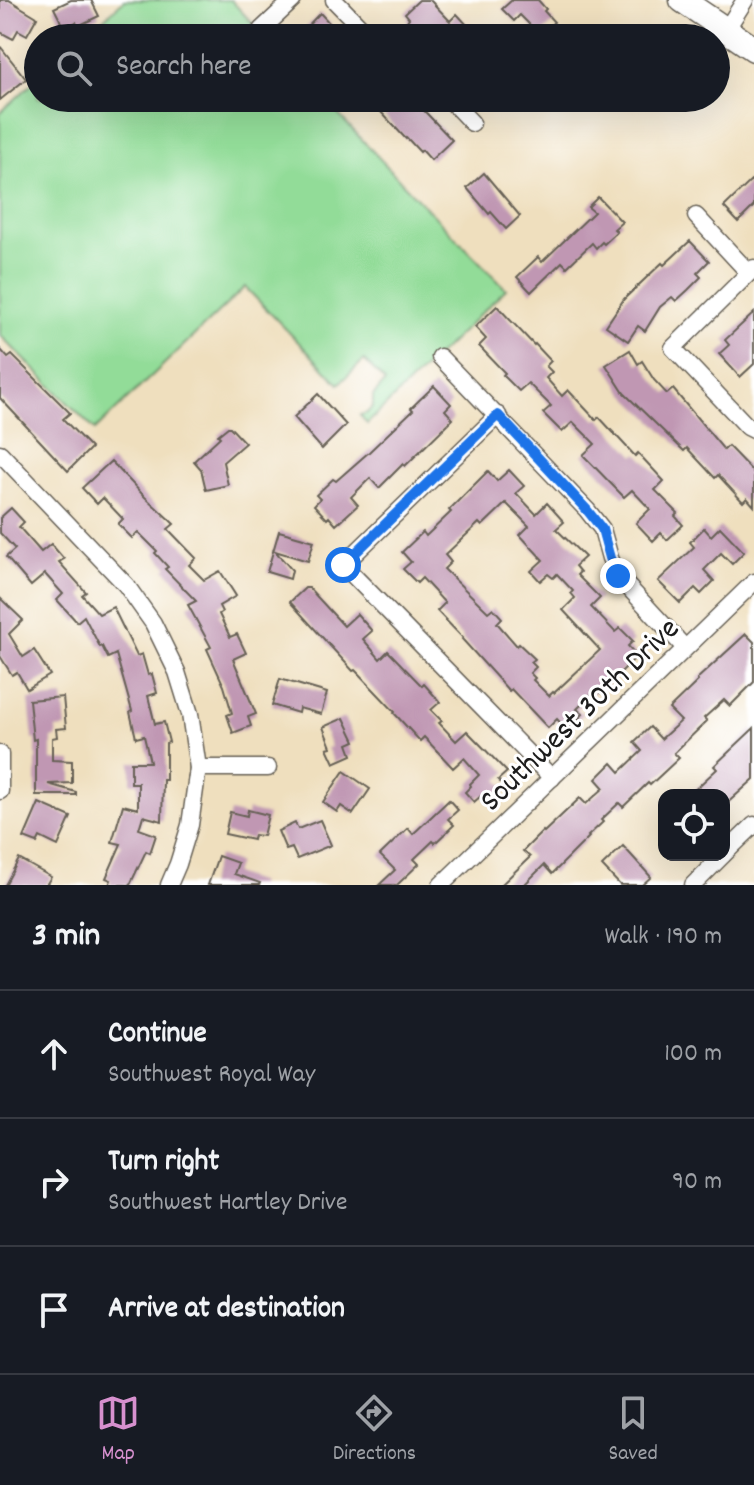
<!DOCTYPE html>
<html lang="en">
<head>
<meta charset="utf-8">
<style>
  :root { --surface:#171b24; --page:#242831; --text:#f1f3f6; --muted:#9ea1a6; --line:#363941; --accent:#d690ce }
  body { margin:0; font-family:Dekko,sans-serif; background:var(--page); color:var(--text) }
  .controls { position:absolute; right:24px; bottom:24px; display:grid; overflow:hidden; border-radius:16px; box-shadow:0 8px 32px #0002 }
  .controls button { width:72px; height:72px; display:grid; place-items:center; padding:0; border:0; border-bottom:2px solid var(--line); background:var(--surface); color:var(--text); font:40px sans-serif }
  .stop { position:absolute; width:24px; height:24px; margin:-18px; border:6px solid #1a73e8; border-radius:50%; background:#fff }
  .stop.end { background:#1a73e8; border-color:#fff; box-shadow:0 2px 8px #0008 }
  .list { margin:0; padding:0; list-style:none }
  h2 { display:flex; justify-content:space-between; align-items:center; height:104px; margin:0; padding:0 32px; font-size:34px }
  h2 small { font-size:26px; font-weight:400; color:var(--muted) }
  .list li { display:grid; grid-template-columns:52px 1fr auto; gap:24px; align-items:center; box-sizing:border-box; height:128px; padding:0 32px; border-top:2px solid var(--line) }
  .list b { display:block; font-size:30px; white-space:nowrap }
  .list p { margin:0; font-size:26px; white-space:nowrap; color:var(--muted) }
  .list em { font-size:26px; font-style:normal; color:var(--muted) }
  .icon { flex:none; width:44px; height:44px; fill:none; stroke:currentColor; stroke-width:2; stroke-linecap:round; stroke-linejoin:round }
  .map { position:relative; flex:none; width:754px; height:885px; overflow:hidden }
  .search { position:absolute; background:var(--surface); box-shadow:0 8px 32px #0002; left:24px; right:24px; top:24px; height:88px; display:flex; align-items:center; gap:20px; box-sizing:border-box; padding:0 28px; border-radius:44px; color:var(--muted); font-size:30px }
  .sheet { height:488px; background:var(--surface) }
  nav { display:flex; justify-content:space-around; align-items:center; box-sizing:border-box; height:112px; border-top:2px solid var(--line); background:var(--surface); font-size:22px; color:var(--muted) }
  nav a { display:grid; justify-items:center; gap:4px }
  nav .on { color:var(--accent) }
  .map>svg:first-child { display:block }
  .green { fill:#92dc98; stroke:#577c5a; stroke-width:2 }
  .building { fill:#c097b3; fill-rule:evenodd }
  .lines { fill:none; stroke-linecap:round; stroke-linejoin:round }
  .street-casing { stroke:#666055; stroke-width:19 }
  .secondary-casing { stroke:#666055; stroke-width:27 }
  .street { stroke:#fff; stroke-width:16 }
  .secondary { stroke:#fff; stroke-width:24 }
  .route { stroke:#1a73e8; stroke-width:10 }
  .labels { text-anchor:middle; stroke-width:6; stroke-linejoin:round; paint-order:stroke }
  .street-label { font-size:32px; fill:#1c1c1c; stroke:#fff }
</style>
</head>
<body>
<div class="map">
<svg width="754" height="885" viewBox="0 0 754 885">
  <rect width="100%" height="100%" fill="#fff"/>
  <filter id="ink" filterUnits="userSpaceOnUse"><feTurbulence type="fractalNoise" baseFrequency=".0125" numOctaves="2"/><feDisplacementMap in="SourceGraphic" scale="16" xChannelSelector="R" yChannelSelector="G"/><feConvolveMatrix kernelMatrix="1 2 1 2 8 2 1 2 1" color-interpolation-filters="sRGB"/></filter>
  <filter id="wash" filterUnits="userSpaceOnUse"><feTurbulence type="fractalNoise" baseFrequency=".006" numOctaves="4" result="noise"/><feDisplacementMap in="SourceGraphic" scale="32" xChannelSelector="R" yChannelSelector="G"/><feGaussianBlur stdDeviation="1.8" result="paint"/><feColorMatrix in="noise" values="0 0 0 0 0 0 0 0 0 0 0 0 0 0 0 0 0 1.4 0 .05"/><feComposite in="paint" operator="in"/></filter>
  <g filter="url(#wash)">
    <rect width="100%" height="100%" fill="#efdfbe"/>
    <!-- green -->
    <g class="green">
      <polygon points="124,0 231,0 266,38 83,38"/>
      <polygon points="38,78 38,98 323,98 410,191 506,289 367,424 360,415 367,413 373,406 373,396 385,382 364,360 339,384 245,287 95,430 0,335 0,113"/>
    </g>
    <g id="blocks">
      <!-- building -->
      <g class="building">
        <polygon points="0,0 9,0 37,17 27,35 18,30 13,39 0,32"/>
        <polygon points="71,0 91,0 99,16 78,26 76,22 64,28 54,8"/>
        <polygon points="419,0 430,0 450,21 457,14 479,38 434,38 422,25 416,31 407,21 409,18 405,13"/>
        <polygon points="512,0 538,0 546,9 544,11 554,22 540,35 520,15 514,21 502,9"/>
        <polygon points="320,13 334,28 332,30 339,38 296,38"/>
        <polygon points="0,46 26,79 0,100"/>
        <polygon points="368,98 412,98 452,140 431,160 422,150 420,152 407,138 406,139"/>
        <polygon points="484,173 520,216 506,229 491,212 489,214 467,188"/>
        <polygon points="754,178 754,206 738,222 724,207"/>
        <polygon points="598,197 622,222 614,229 617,232 604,244 602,242 596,248 592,243 567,267 562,262 531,292 517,277 538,257 542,262 594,212 588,207"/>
        <polygon points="690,241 709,261 697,273 701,277 688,290 676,301 672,297 660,307 645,331 638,326 628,341 606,326 624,299 662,263 664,265"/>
        <polygon points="497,306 534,345 535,344 551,361 546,366 552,372 546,378 562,396 568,390 596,420 599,417 635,456 638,453 664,481 655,490 678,513 675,516 683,525 667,540 661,533 653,541 636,523 650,509 632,490 624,497 583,455 595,444 573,422 562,432 543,413 551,406 528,383 519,391 503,375 505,373 479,346 486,339 475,327"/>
        <polygon points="754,313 754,364 740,377 719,354 729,345 725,340"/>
        <polygon points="0,349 8,358 12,355 70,413 63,419 91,448 68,471 0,398"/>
        <polygon points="630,350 638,364 642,361 654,380 667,394 673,389 724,450 728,446 754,473 754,506 747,498 743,502 718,475 715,478 687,448 684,451 624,393 606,365"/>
        <polygon points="434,386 451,404 445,410 453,419 405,466 403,464 379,488 370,478 351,497 358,505 336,525 329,517 327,519 314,505 320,499 316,495 333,479 336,481 369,452 413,410 411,408"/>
        <polygon points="318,394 346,425 322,449 294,417"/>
        <polygon points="228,427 230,427 245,443 223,462 228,485 206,490 201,469 194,461 220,437 218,435"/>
        <polygon points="111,461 145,497 174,524 168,529 196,558 189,565 204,580 220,571 236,596 219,606 222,612 219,614 230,637 237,634 246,653 233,659 256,714 248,717 251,726 233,733 227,715 232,713 224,686 207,649 211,647 188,605 196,601 165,569 168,567 155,553 157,551 138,532 132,538 118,524 123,519 103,498 97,504 82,488"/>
        <path d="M 509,470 L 524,486 L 516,493 L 536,514 L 547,503 L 564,522 L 556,529 L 585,557 L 575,566 L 580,572 L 577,575 L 600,598 L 591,607 L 615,632 L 620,628 L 633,641 L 628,646 L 637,656 L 600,693 L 596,690 L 577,709 L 583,714 L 567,730 L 557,719 L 548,728 L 511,689 L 509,691 L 462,639 L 463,638 L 437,611 L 445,603 L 422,578 L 417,583 L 403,569 L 411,562 L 402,552 L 423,532 L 426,536 L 451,512 L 449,510 L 488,471 L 497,481 ZM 506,503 L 529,526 L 520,535 L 543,560 L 531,571 L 540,581 L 548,574 L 553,578 L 557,574 L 573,591 L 571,593 L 575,598 L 563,610 L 600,650 L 554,693 L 553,692 L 549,696 L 533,680 L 535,678 L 530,673 L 536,667 L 531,662 L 535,659 L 519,644 L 517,646 L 497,623 L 502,618 L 493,608 L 488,612 L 444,569 L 451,562 L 445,555 L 479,523 L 482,526 Z"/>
        <polygon points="11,508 24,522 19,527 41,552 51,544 64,559 59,562 86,592 82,595 99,614 113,607 137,656 142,654 148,675 152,674 157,693 148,696 155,724 164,722 169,742 166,743 166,780 163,780 162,821 143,816 139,829 156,835 150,853 146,851 130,885 109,885 111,880 106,878 121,844 112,842 123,805 138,809 138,783 131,783 131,762 150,762 144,736 136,738 130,712 132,711 116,654 108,658 102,646 100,647 84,616 77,622 57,600 63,594 45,574 31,586 6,557 15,549 0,533 0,518"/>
        <polygon points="720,527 744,552 732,564 721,553 704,570 714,581 701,594 695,588 680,603 658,581 694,547 690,542 704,528 711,536"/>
        <polygon points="279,531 314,541 308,561 275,551 292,570 290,579 267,572"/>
        <polygon points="305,588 309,588 344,626 357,614 372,631 363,639 380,659 388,651 422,686 424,684 440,702 431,710 442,721 439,723 456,741 467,731 507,772 498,780 505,787 489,802 482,795 474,802 465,792 471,786 470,784 479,775 464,758 453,768 424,737 420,741 394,713 395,712 355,670 353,671 290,602"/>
        <polygon points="0,598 23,620 9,634 23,657 34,650 50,675 27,689 17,672 12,675 0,656"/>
        <polygon points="746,634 754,642 754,682 730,706 724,700 704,718 707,721 674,753 679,758 650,785 648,783 623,807 619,803 601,820 603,822 588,836 589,837 552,874 544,865 524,885 501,885 530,857 523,851 543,831 544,832 580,798 586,804 604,788 596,779 612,763 620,772 642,751 634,742 650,727 661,739 681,721 669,709 698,681 697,679"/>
        <polygon points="280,679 327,693 321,714 299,708 298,713 272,705"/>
        <polygon points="63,697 66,728 56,729 57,737 52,738 52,760 72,761 72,783 48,784 76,792 76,795 36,795 36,739 33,740 29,700"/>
        <polygon points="344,718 355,741 348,744 352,755 334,763 327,748 331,747 323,727"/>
        <polygon points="754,728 754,779 724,806 724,795 689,795 717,769 714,766"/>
        <polygon points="344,771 370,789 353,814 341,806 337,812 323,802"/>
        <polygon points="449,800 458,810 448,819 454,825 435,843 433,841 414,859 419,864 397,885 379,885 395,870 380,855 408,828 413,834"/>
        <polygon points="39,803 71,817 58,846 40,837 37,843 24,838"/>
        <polygon points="248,810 268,815 263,836 254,835 253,840 225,834 230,812 247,816"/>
        <polygon points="320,820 331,845 297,859 292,848 286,850 278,831 295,823 298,829"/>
        <polygon points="623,846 651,877 642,885 620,885 602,866"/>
        <polygon points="218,856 238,863 234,874 260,883 259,885 208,885"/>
        <polygon points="19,859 51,877 46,885 5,885"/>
      </g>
    </g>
  </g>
  <g filter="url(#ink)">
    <use href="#blocks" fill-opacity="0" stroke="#666055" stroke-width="2"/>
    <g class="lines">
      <!-- street casing -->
      <g class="street-casing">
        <g id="street">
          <polyline points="334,0 371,38"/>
          <polyline points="261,30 293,0"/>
          <polyline points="726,30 745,0"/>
          <polyline points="448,98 472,123"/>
          <polyline points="696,216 749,273"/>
          <polyline points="754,268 673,348 748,427 754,430"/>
          <polyline points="440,357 587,510 602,529 610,558 618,576 685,648"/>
          <polyline points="498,415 343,565 552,778"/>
          <polyline points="0,453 126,585 153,623 177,672 190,714 198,768 190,825 178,864 169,885"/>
          <polyline points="0,754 0,791"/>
          <polyline points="198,768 268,768"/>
          <polyline points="724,854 754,825"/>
          <polyline points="441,885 754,582"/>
          <polyline points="693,885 723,855"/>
        </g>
      </g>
      <!-- secondary casing -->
      <g class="secondary-casing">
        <polyline id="secondary" points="682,0 754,49"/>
      </g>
      <!-- street -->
      <use href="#street" class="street"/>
      <!-- secondary -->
      <use href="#secondary" class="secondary"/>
    </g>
  </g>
  <g class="lines" filter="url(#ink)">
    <!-- route -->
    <polyline class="route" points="343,565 498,415 587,510 602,529 610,558 618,576"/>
  </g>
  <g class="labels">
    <!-- street labels -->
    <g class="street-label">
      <text transform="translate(578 713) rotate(-44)" y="11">Southwest 30th Drive</text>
    </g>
  </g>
</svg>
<div class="controls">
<button><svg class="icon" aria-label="locate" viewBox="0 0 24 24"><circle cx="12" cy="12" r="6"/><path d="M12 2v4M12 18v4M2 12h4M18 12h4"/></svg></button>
</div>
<div class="stop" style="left:343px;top:565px"></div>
<div class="stop end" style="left:618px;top:576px"></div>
<div class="search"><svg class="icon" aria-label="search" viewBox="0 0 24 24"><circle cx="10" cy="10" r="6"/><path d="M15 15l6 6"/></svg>Search here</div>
</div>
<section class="sheet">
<h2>3 min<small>Walk · 190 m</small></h2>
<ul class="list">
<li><svg class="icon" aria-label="ahead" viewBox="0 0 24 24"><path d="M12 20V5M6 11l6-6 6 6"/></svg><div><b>Continue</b><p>Southwest Royal Way</p></div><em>100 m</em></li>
<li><svg class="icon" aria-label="right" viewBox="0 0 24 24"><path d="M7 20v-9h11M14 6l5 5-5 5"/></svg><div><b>Turn right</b><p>Southwest Hartley Drive</p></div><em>90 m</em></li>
<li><svg class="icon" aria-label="arrive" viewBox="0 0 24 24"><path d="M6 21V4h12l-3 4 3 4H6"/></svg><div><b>Arrive at destination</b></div></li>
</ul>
</section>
<nav>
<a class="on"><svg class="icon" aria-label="map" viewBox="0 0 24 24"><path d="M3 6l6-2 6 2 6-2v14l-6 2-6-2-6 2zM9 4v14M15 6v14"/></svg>Map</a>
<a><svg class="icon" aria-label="directions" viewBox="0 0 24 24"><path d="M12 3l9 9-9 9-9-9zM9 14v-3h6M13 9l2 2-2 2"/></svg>Directions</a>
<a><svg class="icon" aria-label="saved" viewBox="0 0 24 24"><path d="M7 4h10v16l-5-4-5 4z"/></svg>Saved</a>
</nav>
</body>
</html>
